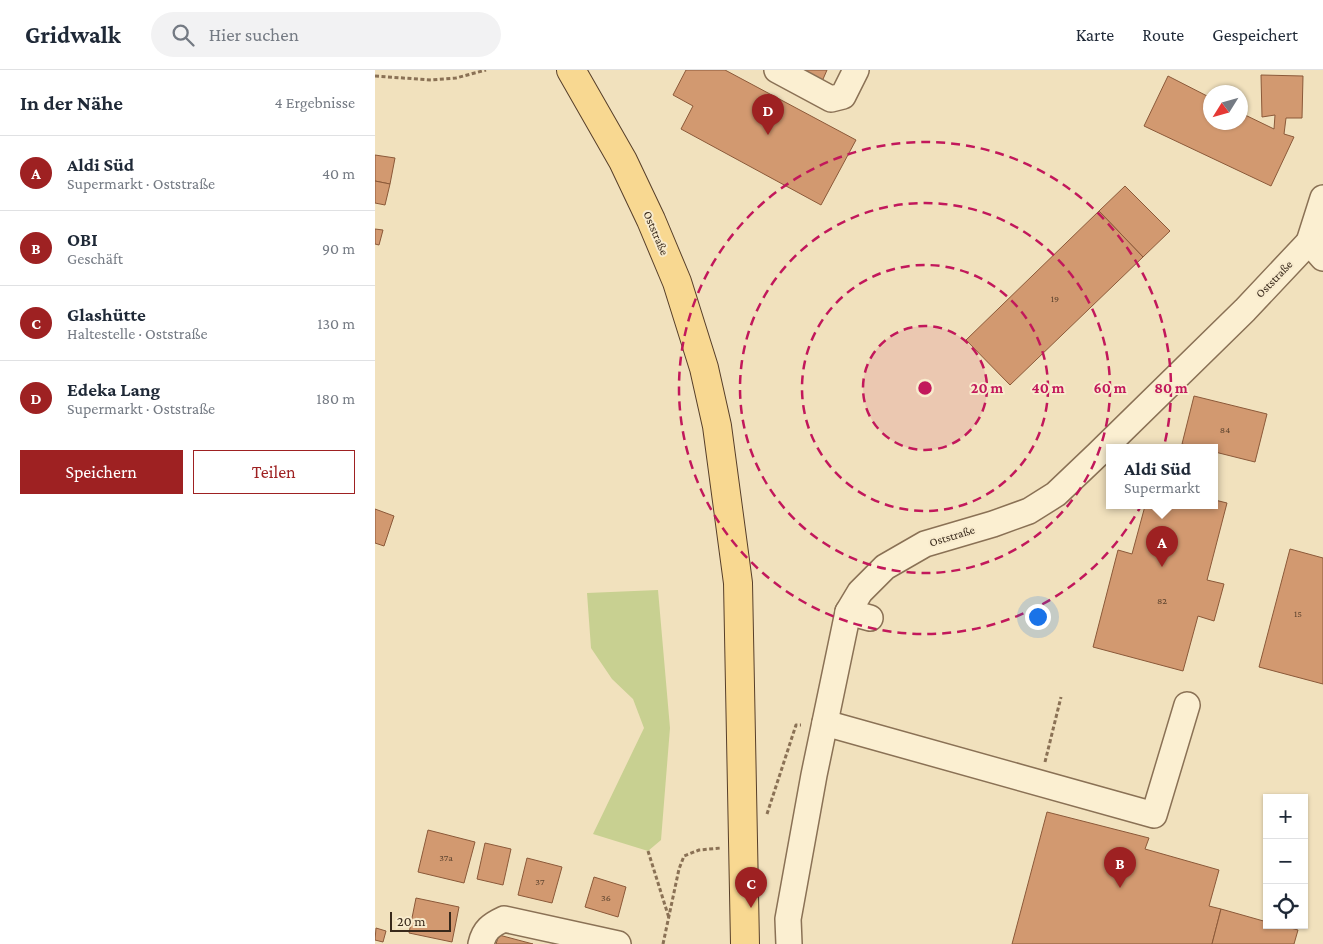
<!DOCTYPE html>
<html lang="de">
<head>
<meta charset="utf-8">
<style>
  :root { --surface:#fff; --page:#f2f2f3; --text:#1f2937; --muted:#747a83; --line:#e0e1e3; --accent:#9e2122 }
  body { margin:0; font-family:"Crimson Pro",serif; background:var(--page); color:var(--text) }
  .controls { position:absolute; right:15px; bottom:15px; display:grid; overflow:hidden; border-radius:0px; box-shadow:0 1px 4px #0004 }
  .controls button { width:45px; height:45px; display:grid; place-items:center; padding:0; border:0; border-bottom:1px solid var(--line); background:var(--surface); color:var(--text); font:25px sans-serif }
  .compass { position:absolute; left:828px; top:15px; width:45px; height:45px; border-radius:50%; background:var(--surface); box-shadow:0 1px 4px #0004; rotate:233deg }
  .scale { position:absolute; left:15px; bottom:12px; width:61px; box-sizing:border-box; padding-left:5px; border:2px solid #38291b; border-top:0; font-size:14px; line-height:18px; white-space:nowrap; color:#38291b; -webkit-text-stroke:4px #f8ebcd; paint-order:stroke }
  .you { position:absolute; left:662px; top:546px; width:18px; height:18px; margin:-12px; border:4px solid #fff; border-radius:50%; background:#1a73e8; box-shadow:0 0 0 8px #1a73e833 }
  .badge { display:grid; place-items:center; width:32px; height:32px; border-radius:50%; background:var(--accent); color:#fff; font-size:16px; font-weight:700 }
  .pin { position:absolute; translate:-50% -41px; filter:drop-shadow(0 1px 2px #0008) }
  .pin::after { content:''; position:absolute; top:26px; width:18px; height:15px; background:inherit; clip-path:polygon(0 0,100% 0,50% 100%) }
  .popup { position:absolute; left:731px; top:374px; width:112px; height:65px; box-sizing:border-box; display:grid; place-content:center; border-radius:0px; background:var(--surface); filter:drop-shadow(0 1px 4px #0005); font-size:16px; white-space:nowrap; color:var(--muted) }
  .popup b { font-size:19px; color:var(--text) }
  .popup::after { content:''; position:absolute; left:50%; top:100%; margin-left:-10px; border:10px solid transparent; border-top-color:var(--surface) }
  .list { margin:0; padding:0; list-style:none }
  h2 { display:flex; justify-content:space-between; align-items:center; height:65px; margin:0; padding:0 20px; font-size:21px }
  h2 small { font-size:16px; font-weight:400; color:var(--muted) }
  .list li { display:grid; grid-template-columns:32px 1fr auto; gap:15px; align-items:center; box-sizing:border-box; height:75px; padding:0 20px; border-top:1px solid var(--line) }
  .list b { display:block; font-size:19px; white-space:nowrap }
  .list p { margin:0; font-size:16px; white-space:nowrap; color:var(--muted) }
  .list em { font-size:16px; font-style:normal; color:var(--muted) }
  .actions { display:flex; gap:10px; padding:15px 20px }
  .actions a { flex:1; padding:11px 0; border:1px solid var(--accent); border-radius:0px; text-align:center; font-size:18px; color:var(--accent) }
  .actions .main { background:var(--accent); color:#fff }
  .icon { flex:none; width:28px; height:28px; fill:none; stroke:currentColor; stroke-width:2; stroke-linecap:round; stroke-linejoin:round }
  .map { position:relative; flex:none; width:948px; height:874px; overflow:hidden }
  header { display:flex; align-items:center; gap:30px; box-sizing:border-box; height:70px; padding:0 25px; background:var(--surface); border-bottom:1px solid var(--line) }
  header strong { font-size:24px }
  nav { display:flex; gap:28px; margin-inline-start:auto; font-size:18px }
  .search { width:350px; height:45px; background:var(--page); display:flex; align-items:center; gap:12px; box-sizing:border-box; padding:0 18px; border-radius:28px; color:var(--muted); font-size:19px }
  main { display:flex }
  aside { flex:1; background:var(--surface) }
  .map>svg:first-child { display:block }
  .green { fill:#c8d091 }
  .building { fill:#d29970; stroke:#8b5939 }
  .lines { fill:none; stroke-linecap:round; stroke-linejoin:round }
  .minor-casing { stroke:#8a7155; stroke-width:28 }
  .major-casing { stroke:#573f2a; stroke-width:30 }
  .path { stroke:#8a7155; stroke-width:3; stroke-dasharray:4 2.5; stroke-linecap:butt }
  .minor { stroke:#fbefd1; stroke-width:25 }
  .major { stroke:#f8d891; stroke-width:28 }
  .ring { fill:none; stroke:#c2185b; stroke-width:2.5; stroke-dasharray:9 6 }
  .labels { text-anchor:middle; stroke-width:4; stroke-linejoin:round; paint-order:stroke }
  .number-label { font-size:10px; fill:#5e4530 }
  .street-label { font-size:12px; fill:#38291b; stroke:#f8ebcd }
  .centre { fill:#c2185b; stroke:#f8ebcd; stroke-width:2.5 }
  .ring-label { font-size:15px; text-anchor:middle; font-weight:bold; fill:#c2185b; stroke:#f8ebcd; stroke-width:4; stroke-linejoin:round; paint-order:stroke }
</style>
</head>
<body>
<header>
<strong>Gridwalk</strong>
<div class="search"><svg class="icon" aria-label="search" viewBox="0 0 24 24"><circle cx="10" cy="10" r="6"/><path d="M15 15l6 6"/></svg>Hier suchen</div>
<nav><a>Karte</a><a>Route</a><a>Gespeichert</a></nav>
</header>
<main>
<aside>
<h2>In der Nähe<small>4 Ergebnisse</small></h2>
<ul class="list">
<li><span class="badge">A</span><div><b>Aldi Süd</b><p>Supermarkt · Oststraße</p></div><em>40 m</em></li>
<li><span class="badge">B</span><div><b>OBI</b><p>Geschäft</p></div><em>90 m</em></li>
<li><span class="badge">C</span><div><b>Glashütte</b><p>Haltestelle · Oststraße</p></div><em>130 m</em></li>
<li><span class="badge">D</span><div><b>Edeka Lang</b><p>Supermarkt · Oststraße</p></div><em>180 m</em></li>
</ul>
<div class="actions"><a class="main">Speichern</a><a>Teilen</a></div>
</aside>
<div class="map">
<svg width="948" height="874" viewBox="0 0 948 874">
  <rect width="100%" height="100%" fill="#f1e1bd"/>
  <!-- green -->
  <polygon class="green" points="283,520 295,658 286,770 273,781 218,764 269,658 258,629 237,609 216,578 212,523"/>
  <!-- building -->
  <g class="building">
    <polygon points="311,0 350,0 481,70 446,135 306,59 318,36 298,25"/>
    <polygon points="413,0 452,0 445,16"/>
    <polygon points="886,5 928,6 927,48 911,48 909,64 919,67 896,116 769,56 793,6 836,28 836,52 866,52 866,43 899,59 900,45 887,47"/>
    <polygon points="0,85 20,88 15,114 0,111"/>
    <polygon points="0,111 15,114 10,135 0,133"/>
    <polygon points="750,116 795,161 768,187 724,141"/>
    <polygon points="724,141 768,187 635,315 591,270"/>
    <polygon points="0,159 8,160 4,175 0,174"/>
    <polygon points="819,326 892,344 880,392 840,382 840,378 825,378 807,374"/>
    <polygon points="840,430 852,433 832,510 849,514 839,551 823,546 808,601 718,577 743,480 757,484 770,436 840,436"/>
    <polygon points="0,439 19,446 9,476 0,473"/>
    <polygon points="915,479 948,488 948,614 884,597"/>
    <polygon points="672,742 774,768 770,779 844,800 834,836 846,839 837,874 637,874"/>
    <polygon points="53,760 100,772 89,813 43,802"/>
    <polygon points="110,773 136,779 128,815 102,809"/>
    <polygon points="152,788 187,797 177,833 143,825"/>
    <polygon points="219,807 251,817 243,847 210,837"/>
    <polygon points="41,828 84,837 77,872 34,863"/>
    <polygon points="846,839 892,852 892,855 904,855 923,860 919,874 837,874"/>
    <polygon points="1,858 11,861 8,872 0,870"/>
    <polygon points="124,865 158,874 121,874"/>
  </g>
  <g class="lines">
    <!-- minor casing -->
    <g class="minor-casing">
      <g id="minor">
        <polyline points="402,0 456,29 468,26 481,0"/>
        <polyline points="948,128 934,172 948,188"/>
        <polyline points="473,542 495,548"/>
        <polyline points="450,653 779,745 812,635"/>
        <path d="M 106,874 C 109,860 116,855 129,849 L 243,874"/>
        <polyline points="414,874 413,849 439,705 473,542 485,522 510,497 550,474 618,454 654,441 681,424 723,384 870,240 934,172"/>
      </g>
    </g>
    <!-- major casing -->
    <g class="major-casing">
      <polyline id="major" points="196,0 248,91 276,150 302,212 329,298 342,356 363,513 370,874"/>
    </g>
    <!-- path -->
    <g class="path">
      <polyline points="0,6 56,10 81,8 111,0"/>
      <polyline points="670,692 686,627"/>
      <polyline points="392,744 421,655 426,655"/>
      <polyline points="273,781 294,848"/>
      <polyline points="288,874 304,799 309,786 324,780 346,778"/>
    </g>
    <!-- minor -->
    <use href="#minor" class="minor"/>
    <!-- major -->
    <use href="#major" class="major"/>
  </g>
  <!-- distance rings -->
  <circle cx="550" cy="318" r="62" fill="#c2185b" fill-opacity=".12"/>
  <g class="ring">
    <circle cx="550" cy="318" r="62"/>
    <circle cx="550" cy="318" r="123"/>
    <circle cx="550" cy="318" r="185"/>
    <circle cx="550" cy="318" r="246"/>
  </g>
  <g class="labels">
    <!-- number labels -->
    <g class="number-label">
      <text x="680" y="232">19</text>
      <text x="850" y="363">84</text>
      <text x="787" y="534">82</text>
      <text x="923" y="547">15</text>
      <text x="71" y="791">37a</text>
      <text x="165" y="815">37</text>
      <text x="231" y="831">36</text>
    </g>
    <!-- street labels -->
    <g class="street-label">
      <text transform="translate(281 163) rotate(67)" y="4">Oststraße</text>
      <text transform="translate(899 209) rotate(-46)" y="4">Oststraße</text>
      <text transform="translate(577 466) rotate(-17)" y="4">Oststraße</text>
    </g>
  </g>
  <circle cx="550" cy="318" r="8" class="centre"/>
  <g class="ring-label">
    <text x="612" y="323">20 m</text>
    <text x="673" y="323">40 m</text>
    <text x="735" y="323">60 m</text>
    <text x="796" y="323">80 m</text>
  </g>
</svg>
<div class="controls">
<button>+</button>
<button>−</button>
<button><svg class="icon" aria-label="locate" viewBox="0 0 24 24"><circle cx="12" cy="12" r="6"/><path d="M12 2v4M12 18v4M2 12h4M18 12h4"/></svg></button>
</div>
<svg class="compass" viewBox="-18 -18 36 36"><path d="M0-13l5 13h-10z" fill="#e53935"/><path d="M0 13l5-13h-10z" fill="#747a83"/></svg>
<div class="scale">20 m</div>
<div class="you"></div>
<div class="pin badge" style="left:787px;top:497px">A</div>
<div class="popup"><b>Aldi Süd</b>Supermarkt</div>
<div class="pin badge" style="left:745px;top:818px">B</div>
<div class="pin badge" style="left:376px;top:838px">C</div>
<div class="pin badge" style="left:393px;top:65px">D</div>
</div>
</main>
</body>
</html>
